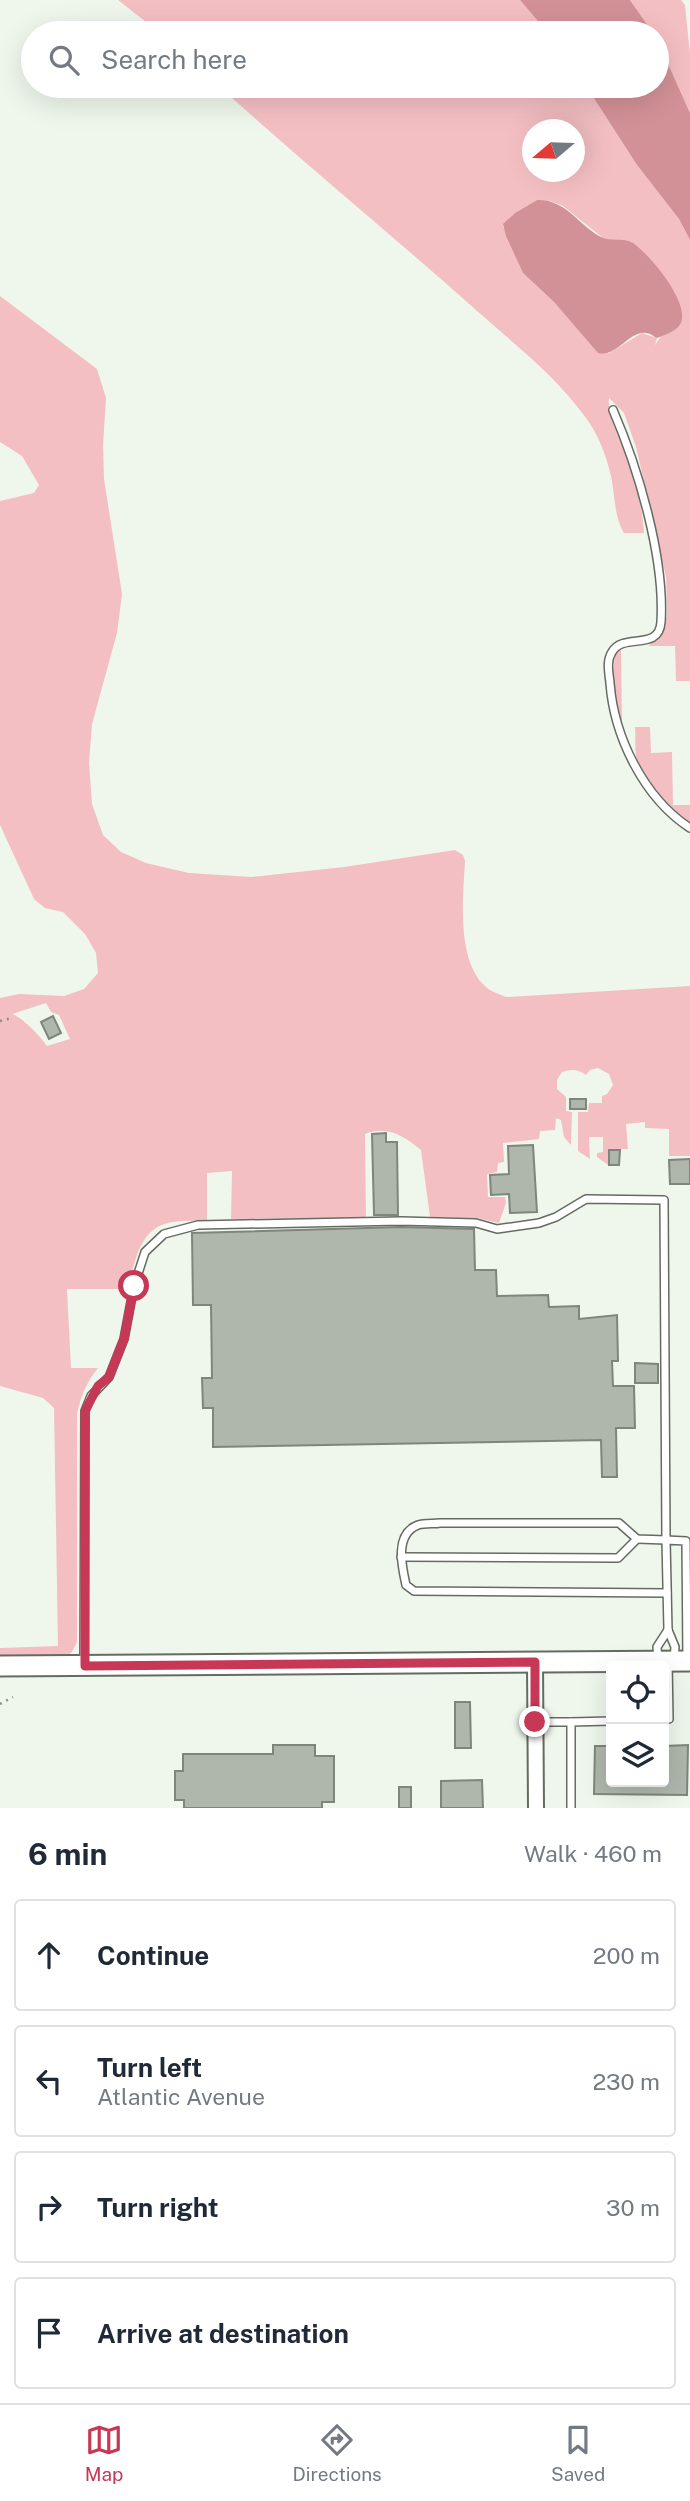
<!DOCTYPE html>
<html lang="en">
<head>
<meta charset="utf-8">
<style>
  :root { --surface:#fff; --page:#f6f6f7; --text:#1f2937; --muted:#747a83; --line:#e0e1e3; --accent:#c73857 }
  body { margin:0; font-family:"Public Sans",sans-serif; background:var(--page); color:var(--text) }
  .controls { position:absolute; right:21px; bottom:21px; display:grid; overflow:hidden; border-radius:7px; box-shadow:0 7px 28px #0002 }
  .controls button { width:63px; height:63px; display:grid; place-items:center; padding:0; border:0; border-bottom:2px solid var(--line); background:var(--surface); color:var(--text); font:35px sans-serif }
  .compass { position:absolute; left:522px; top:119px; width:63px; height:63px; border-radius:50%; background:var(--surface); box-shadow:0 7px 28px #0002; rotate:251deg }
  .stop { position:absolute; width:21px; height:21px; margin:-16px; border:5px solid #c73857; border-radius:50%; background:#fff }
  .stop.end { background:#c73857; border-color:#fff; box-shadow:0 2px 7px #0008 }
  .list { margin:0; padding:0; list-style:none }
  h2 { display:flex; justify-content:space-between; align-items:center; height:91px; margin:0; padding:0 28px; font-size:30px }
  h2 small { font-size:23px; font-weight:400; color:var(--muted) }
  .list li { display:grid; grid-template-columns:46px 1fr auto; gap:21px; align-items:center; box-sizing:border-box; height:112px; margin:0 14px 14px; padding:0 14px; border:2px solid var(--line); border-radius:7px }
  .list b { display:block; font-size:26px; white-space:nowrap }
  .list p { margin:0; font-size:23px; white-space:nowrap; color:var(--muted) }
  .list em { font-size:23px; font-style:normal; color:var(--muted) }
  .icon { flex:none; width:38px; height:38px; fill:none; stroke:currentColor; stroke-width:2; stroke-linecap:round; stroke-linejoin:round }
  .map { position:relative; flex:none; width:690px; height:1808px; overflow:hidden }
  .search { position:absolute; background:var(--surface); box-shadow:0 7px 28px #0002; left:21px; right:21px; top:21px; height:77px; display:flex; align-items:center; gap:18px; box-sizing:border-box; padding:0 24px; border-radius:38px; color:var(--muted); font-size:26px }
  .sheet { height:595px; background:var(--surface) }
  nav { display:flex; justify-content:space-around; align-items:center; box-sizing:border-box; height:98px; border-top:2px solid var(--line); background:var(--surface); font-size:19px; color:var(--muted) }
  nav a { display:grid; justify-items:center; gap:4px }
  nav .on { color:var(--accent) }
  .map>svg:first-child { display:block }
  .green { fill:#f4bfc3; fill-rule:evenodd }
  .water { fill:#d29197 }
  .building { fill:#afb7ac; stroke:#7e857c; stroke-width:2 }
  .lines { fill:none; stroke-linecap:round; stroke-linejoin:round }
  .lane-casing { stroke:#646b61; stroke-width:10 }
  .street-casing { stroke:#646b61; stroke-width:18 }
  .secondary-casing { stroke:#646b61; stroke-width:23 }
  .path { stroke:#888d86; stroke-width:2.5; stroke-dasharray:2 5; stroke-linecap:butt }
  .lane { stroke:#fff; stroke-width:7 }
  .street { stroke:#fff; stroke-width:14 }
  .secondary { stroke:#fff; stroke-width:19 }
  .route { stroke:#c73857; stroke-width:9 }
</style>
</head>
<body>
<div class="map">
<svg width="690" height="1808" viewBox="0 0 690 1808">
  <rect width="100%" height="100%" fill="#eff7ec"/>
  <!-- green -->
  <g class="green">
    <polygon points="118,0 520,0 548,33 160,33"/>
    <polygon points="630,0 681,0 685,5 690,54 690,113 657,39 657,33 653,33"/>
    <path d="M 219,86 L 586,86 L 637,165 L 679,219 L 690,240 L 690,681 L 676,681 L 675,646 L 648,646 L 660,637 L 667,616 L 666,577 L 636,447 L 624,413 L 609,398 C 607,419 620,437 627,456 C 637,481 642,507 644,533 L 624,533 C 614,517 615,495 611,476 C 606,455 599,436 586,418 C 556,376 514,344 476,310 C 391,234 303,163 219,86 ZM 532,130 L 574,130 L 574,172 L 532,172 ZM 537,200 L 550,201 L 563,206 L 603,238 L 625,263 L 664,332 L 655,345 L 657,338 L 642,333 L 609,353 L 599,353 L 554,302 L 523,273 L 503,226 L 515,213 Z"/>
    <path d="M 0,296 L 97,369 L 106,398 L 103,445 L 104,479 L 122,594 L 117,633 L 92,724 L 89,763 L 92,804 L 103,835 L 121,852 L 146,863 L 189,873 L 251,877 L 344,867 L 455,850 L 463,855 L 465,861 C 463,897 456,961 486,987 C 491,992 500,994 506,997 L 690,986 L 690,1156 L 669,1156 L 669,1129 L 645,1128 L 645,1122 L 626,1124 L 628,1149 L 608,1149 L 608,1165 L 597,1157 L 597,1153 L 603,1152 L 603,1137 L 589,1137 L 590,1159 L 578,1151 L 578,1112 L 588,1112 L 589,1103 L 602,1103 L 602,1096 L 607,1094 L 613,1085 L 609,1074 L 598,1068 L 590,1070 L 586,1075 C 578,1069 571,1069 562,1072 L 557,1080 L 557,1089 L 566,1097 L 566,1111 L 572,1112 L 571,1145 L 564,1137 L 561,1120 L 556,1118 L 555,1130 L 540,1131 L 539,1139 L 503,1143 L 504,1162 L 498,1163 L 497,1172 L 487,1174 L 488,1197 L 505,1197 L 506,1203 L 499,1223 L 477,1218 L 430,1217 L 421,1150 C 404,1136 387,1125 365,1134 L 366,1218 L 231,1219 L 232,1171 L 207,1173 L 207,1221 C 171,1220 149,1219 136,1258 C 132,1270 131,1280 124,1289 L 67,1289 L 71,1368 L 98,1368 C 86,1383 81,1396 77,1414 L 77,1642 L 72,1652 L 63,1659 L 0,1659 L 0,1648 L 58,1646 L 54,1408 L 43,1398 L 0,1386 L 0,998 L 19,994 L 64,996 L 84,989 L 98,973 L 96,953 L 85,934 L 63,912 L 45,908 L 34,899 L 0,825 L 0,501 L 34,493 L 39,485 L 22,456 L 0,442 ZM 46,1003 L 51,1012 L 59,1015 L 70,1039 L 47,1046 C 41,1037 22,1017 12,1014 Z"/>
    <polygon points="621,647 622,727 612,677 616,650"/>
    <path d="M 635,727 L 650,727 L 651,753 L 672,752 L 673,805 L 690,805 L 690,824 C 668,809 646,785 637,760 C 634,750 636,737 635,727 Z"/>
  </g>
  <!-- water -->
  <g class="water">
    <polygon points="520,0 630,0 653,33 548,33"/>
    <polygon points="657,39 690,113 690,240 679,219 637,165 586,86 657,86"/>
    <path d="M 537,200 C 566,199 578,225 601,237 C 611,242 623,237 633,243 C 650,255 685,297 682,319 C 681,330 665,335 657,338 C 653,336 650,333 646,333 C 630,330 616,358 598,353 L 554,302 L 523,273 L 506,236 L 503,224 L 515,213 Z"/>
  </g>
  <!-- building -->
  <g class="building">
    <polygon points="53,1016 61,1033 49,1039 41,1022"/>
    <rect x="570" y="1099" width="16" height="10"/>
    <polygon points="386,1133 386,1142 397,1142 398,1215 374,1215 372,1134"/>
    <polygon points="533,1145 537,1212 510,1213 509,1194 491,1195 490,1175 509,1174 508,1146"/>
    <polygon points="609,1150 620,1150 619,1165 609,1165"/>
    <polygon points="690,1159 690,1184 670,1184 669,1160"/>
    <polygon points="401,1227 474,1229 475,1270 496,1270 497,1296 548,1295 549,1307 579,1306 579,1319 617,1315 618,1361 612,1361 613,1386 634,1386 635,1428 616,1428 617,1477 602,1477 601,1440 213,1447 213,1408 203,1408 202,1378 212,1378 211,1305 193,1305 192,1233"/>
    <polygon points="635,1363 658,1364 658,1383 635,1383"/>
    <polygon points="455,1702 470,1702 471,1748 455,1748"/>
    <polygon points="273,1745 315,1745 315,1756 334,1756 334,1802 322,1802 322,1808 184,1808 184,1800 175,1800 175,1771 183,1771 183,1754 273,1754"/>
    <polygon points="688,1745 687,1795 594,1794 595,1746 611,1746 611,1782 664,1782 664,1746"/>
    <polygon points="482,1780 483,1808 441,1808 441,1781"/>
    <rect x="399" y="1787" width="12" height="21"/>
  </g>
  <g class="lines">
    <!-- lane casing -->
    <g class="lane-casing">
      <g id="lane">
        <path d="M 613,410 C 638,468 665,558 661,622 C 659,652 623,632 612,652 C 606,661 609,673 610,683 C 614,737 644,798 690,828"/>
        <polyline points="401,1557 618,1558 637,1539"/>
        <polyline points="674,1659 675,1647 668,1630 666,1540 686,1541 687,1660"/>
        <polyline points="658,1661 657,1647 668,1630"/>
        <path d="M 84,1665 L 85,1411 L 91,1396 L 109,1377 L 124,1339 L 134,1286 L 145,1252 L 164,1234 L 198,1225 L 401,1221 L 476,1223 L 497,1229 L 539,1223 L 556,1217 L 586,1199 L 664,1200 L 666,1540 L 637,1539 L 619,1523 L 440,1523 C 434,1524 425,1523 418,1525 C 394,1534 402,1567 406,1585 L 414,1591 L 667,1593"/>
        <polyline points="664,1719 669,1719 668,1662"/>
        <polyline points="535,1722 571,1722"/>
        <polyline points="571,1808 571,1722 611,1721"/>
      </g>
    </g>
    <!-- street casing -->
    <g class="street-casing">
      <polyline id="street" points="535,1662 536,1808"/>
    </g>
    <!-- secondary casing -->
    <g class="secondary-casing">
      <polyline id="secondary" points="0,1666 690,1661"/>
    </g>
    <!-- path -->
    <g class="path">
      <polyline points="0,1021 12,1018"/>
      <polyline points="0,1704 13,1697"/>
    </g>
    <!-- lane -->
    <use href="#lane" class="lane"/>
    <!-- street -->
    <use href="#street" class="street"/>
    <!-- secondary -->
    <use href="#secondary" class="secondary"/>
  </g>
  <g class="lines">
    <!-- route -->
    <polyline class="route" points="134,1286 124,1339 109,1377 98,1386 85,1411 85,1666 535,1662 535,1722"/>
  </g>
</svg>
<div class="controls">
<button><svg class="icon" aria-label="locate" viewBox="0 0 24 24"><circle cx="12" cy="12" r="6"/><path d="M12 2v4M12 18v4M2 12h4M18 12h4"/></svg></button>
<button><svg class="icon" aria-label="layers" viewBox="0 0 24 24"><path d="M12 4l9 5-9 5-9-5zM3 14l9 5 9-5"/></svg></button>
</div>
<svg class="compass" viewBox="-18 -18 36 36"><path d="M0-13l5 13h-10z" fill="#e53935"/><path d="M0 13l5-13h-10z" fill="#747a83"/></svg>
<div class="stop" style="left:134px;top:1286px"></div>
<div class="stop end" style="left:535px;top:1722px"></div>
<div class="search"><svg class="icon" aria-label="search" viewBox="0 0 24 24"><circle cx="10" cy="10" r="6"/><path d="M15 15l6 6"/></svg>Search here</div>
</div>
<section class="sheet">
<h2>6 min<small>Walk · 460 m</small></h2>
<ul class="list">
<li><svg class="icon" aria-label="ahead" viewBox="0 0 24 24"><path d="M12 20V5M6 11l6-6 6 6"/></svg><div><b>Continue</b></div><em>200 m</em></li>
<li><svg class="icon" aria-label="left" viewBox="0 0 24 24"><path d="M17 20v-9H6M10 6l-5 5 5 5"/></svg><div><b>Turn left</b><p>Atlantic Avenue</p></div><em>230 m</em></li>
<li><svg class="icon" aria-label="right" viewBox="0 0 24 24"><path d="M7 20v-9h11M14 6l5 5-5 5"/></svg><div><b>Turn right</b></div><em>30 m</em></li>
<li><svg class="icon" aria-label="arrive" viewBox="0 0 24 24"><path d="M6 21V4h12l-3 4 3 4H6"/></svg><div><b>Arrive at destination</b></div></li>
</ul>
</section>
<nav>
<a class="on"><svg class="icon" aria-label="map" viewBox="0 0 24 24"><path d="M3 6l6-2 6 2 6-2v14l-6 2-6-2-6 2zM9 4v14M15 6v14"/></svg>Map</a>
<a><svg class="icon" aria-label="directions" viewBox="0 0 24 24"><path d="M12 3l9 9-9 9-9-9zM9 14v-3h6M13 9l2 2-2 2"/></svg>Directions</a>
<a><svg class="icon" aria-label="saved" viewBox="0 0 24 24"><path d="M7 4h10v16l-5-4-5 4z"/></svg>Saved</a>
</nav>
</body>
</html>
